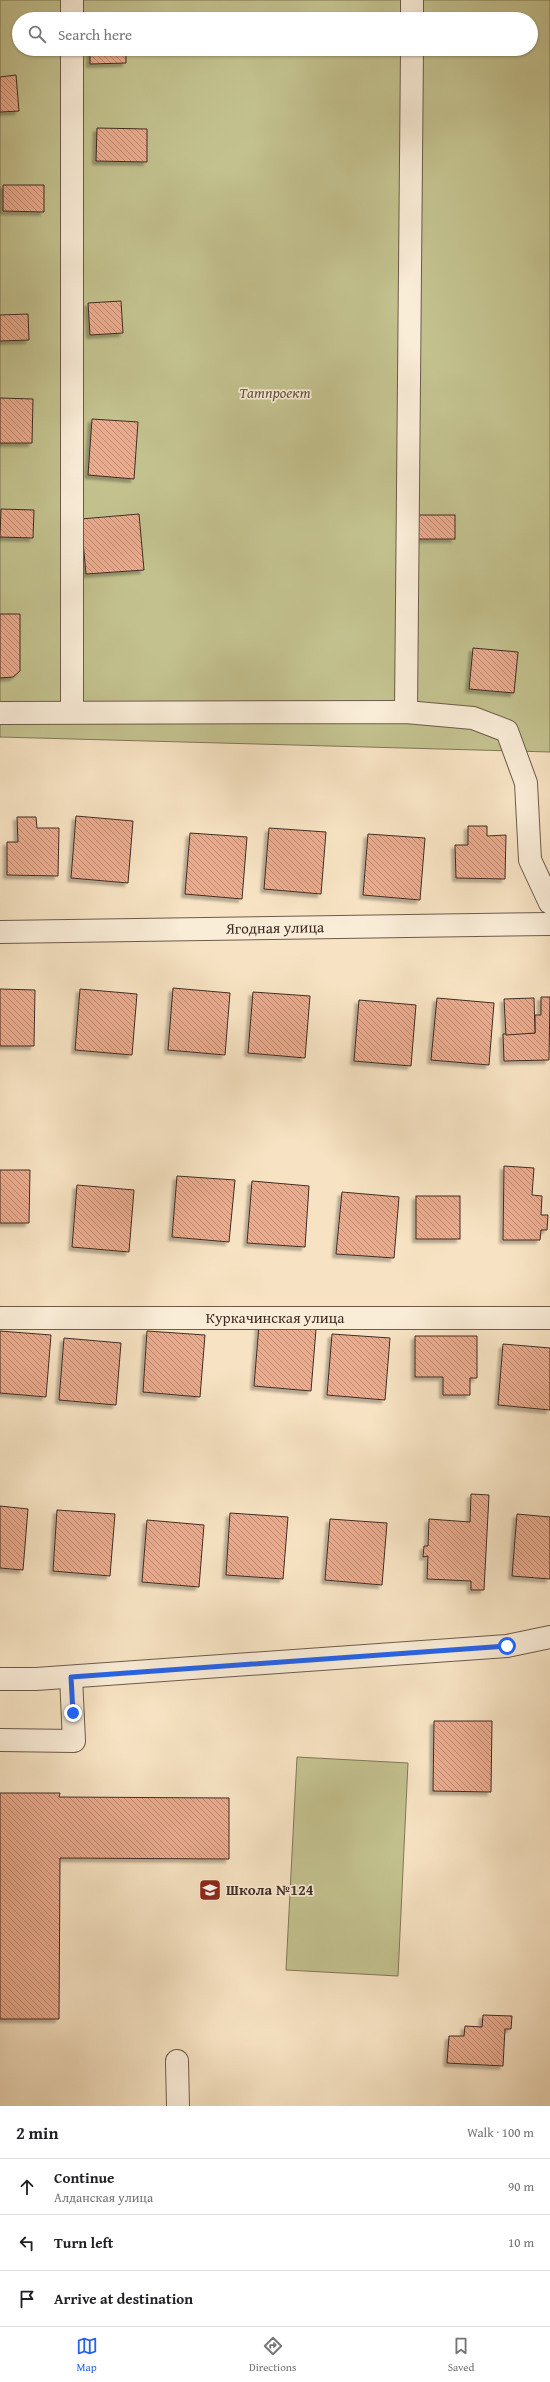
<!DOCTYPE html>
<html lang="en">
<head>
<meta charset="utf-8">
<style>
  :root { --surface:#fff; --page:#f6f6f6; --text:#202124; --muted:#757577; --line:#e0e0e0; --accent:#2563eb }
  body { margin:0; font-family:"Gentium Book Plus",serif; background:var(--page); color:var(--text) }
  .stop { position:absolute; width:12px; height:12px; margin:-9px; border:3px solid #2563eb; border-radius:50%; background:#fff }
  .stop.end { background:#2563eb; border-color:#fff; box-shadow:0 1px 4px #0008 }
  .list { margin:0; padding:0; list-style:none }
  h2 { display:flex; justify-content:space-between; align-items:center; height:52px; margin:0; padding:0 16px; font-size:17px }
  h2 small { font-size:13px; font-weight:400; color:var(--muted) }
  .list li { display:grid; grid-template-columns:26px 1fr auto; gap:12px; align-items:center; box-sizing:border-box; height:56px; padding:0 16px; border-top:1px solid var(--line) }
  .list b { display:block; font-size:15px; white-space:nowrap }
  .list p { margin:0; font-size:13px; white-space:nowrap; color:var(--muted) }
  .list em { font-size:13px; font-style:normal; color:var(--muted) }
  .icon { flex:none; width:22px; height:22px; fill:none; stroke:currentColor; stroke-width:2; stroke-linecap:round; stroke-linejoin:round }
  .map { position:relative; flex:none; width:550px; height:2106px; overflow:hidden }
  .search { position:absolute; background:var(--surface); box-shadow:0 1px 3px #0004; left:12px; right:12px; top:12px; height:44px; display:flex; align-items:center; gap:10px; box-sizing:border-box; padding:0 14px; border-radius:22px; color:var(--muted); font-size:15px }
  .sheet { height:220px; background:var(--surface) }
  nav { display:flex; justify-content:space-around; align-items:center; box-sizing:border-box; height:56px; border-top:1px solid var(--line); background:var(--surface); font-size:11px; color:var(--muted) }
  nav a { display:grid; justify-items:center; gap:2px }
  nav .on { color:var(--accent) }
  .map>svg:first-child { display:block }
  .garden { fill:#c3c28f; stroke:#82775a; fill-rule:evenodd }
  .building { fill:url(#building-back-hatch); stroke:#402c24; filter:url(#shadow) }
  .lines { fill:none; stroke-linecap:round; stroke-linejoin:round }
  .minor-casing { stroke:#6e5a4c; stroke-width:24 }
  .minor { stroke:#faedd8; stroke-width:22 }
  .route { stroke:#2563eb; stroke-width:5 }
  .labels { text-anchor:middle; stroke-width:3.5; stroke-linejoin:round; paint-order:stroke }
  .park-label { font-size:15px; font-style:italic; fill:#61523f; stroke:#faedd8 }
  .street-label { font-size:15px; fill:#402c24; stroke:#faedd8 }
  .poi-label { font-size:15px; font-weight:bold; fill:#402c24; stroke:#faedd8; text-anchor:start }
</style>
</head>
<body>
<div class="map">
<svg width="550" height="2106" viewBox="0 0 550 2106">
  <defs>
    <pattern id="building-back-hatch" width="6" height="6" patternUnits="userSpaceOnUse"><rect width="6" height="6" fill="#e9ab8e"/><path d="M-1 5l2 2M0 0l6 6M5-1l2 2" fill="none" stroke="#be8b74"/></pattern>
    <filter id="shadow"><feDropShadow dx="-3.5" dy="3.5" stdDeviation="1" flood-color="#0004"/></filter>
  </defs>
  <rect width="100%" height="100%" fill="#f7e3c3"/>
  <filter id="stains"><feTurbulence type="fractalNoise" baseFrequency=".005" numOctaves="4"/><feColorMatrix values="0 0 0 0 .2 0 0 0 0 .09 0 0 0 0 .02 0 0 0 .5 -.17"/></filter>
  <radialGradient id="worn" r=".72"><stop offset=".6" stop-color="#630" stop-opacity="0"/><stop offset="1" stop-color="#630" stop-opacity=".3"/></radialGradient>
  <!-- garden -->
  <g class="garden">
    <path d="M 0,0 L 550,0 L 550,752 L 0,737 ZM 19,19 L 531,19 L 531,49 L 19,49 Z"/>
    <polygon points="297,1757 408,1763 398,1976 286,1970"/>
  </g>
  <!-- building -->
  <g class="building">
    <rect x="90" y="17" width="36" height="2"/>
    <polygon points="90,49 126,49 126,63 90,64"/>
    <polygon points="16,75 19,111 0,112 0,77"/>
    <polygon points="97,128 147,129 147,162 96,161"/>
    <polygon points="3,185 44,185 44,212 3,211"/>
    <polygon points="121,301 123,333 90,335 88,303"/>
    <polygon points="28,314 29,340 0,341 0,315"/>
    <polygon points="0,398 33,399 32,443 0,443"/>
    <polygon points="92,419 138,422 134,479 88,475"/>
    <polygon points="1,509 34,510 33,538 0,537"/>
    <polygon points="139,514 144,570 86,574 81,519"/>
    <rect x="416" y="515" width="39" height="24"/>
    <polygon points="0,614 20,614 20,671 13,677 0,678"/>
    <polygon points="473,648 518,652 514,693 469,689"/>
    <polygon points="76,816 133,821 128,883 71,878"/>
    <polygon points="17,817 36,817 37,828 59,828 58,876 7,875 7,842 18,842"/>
    <polygon points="468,826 487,826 487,836 506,835 505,879 456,878 455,845 468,845"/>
    <polygon points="269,828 326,832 321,894 264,889"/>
    <polygon points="190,833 247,837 242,899 185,894"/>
    <polygon points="368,834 425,838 420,900 363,895"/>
    <polygon points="173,988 230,993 225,1055 168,1050"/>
    <polygon points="0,989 35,990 34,1046 0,1046"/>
    <polygon points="80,989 137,994 132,1055 75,1050"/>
    <polygon points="253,992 310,996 305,1058 248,1053"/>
    <polygon points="541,997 550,997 549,1060 504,1061 503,1034 535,1033 535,1015 541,1015"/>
    <polygon points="437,998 494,1003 489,1065 431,1060"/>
    <polygon points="534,998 535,1033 506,1035 504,999"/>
    <polygon points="359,1000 416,1005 411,1066 354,1061"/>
    <polygon points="504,1166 534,1168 532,1195 542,1196 541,1215 548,1215 547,1230 541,1230 540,1240 503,1240"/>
    <polygon points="0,1170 30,1170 29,1223 0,1223"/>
    <polygon points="177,1176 235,1180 229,1242 172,1237"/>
    <polygon points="252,1181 309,1186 305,1247 247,1243"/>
    <polygon points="77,1185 134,1190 129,1252 72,1247"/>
    <polygon points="342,1192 399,1197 394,1258 336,1254"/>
    <rect x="416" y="1196" width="44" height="43"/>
    <polygon points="259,1325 316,1329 311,1391 254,1386"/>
    <polygon points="0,1331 51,1335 46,1397 0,1393"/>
    <polygon points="147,1331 205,1335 200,1397 143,1392"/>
    <polygon points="332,1334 390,1338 385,1400 327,1395"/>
    <polygon points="415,1336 477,1336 477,1378 470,1378 470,1395 443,1395 443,1377 415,1377"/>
    <polygon points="64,1338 121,1343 116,1405 59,1400"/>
    <polygon points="503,1344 550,1348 550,1410 498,1405"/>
    <polygon points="471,1494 489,1495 484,1590 471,1590 471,1581 427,1579 428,1556 423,1557 424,1546 428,1546 429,1519 470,1522"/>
    <polygon points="0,1506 28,1509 23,1570 0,1568"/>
    <polygon points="57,1510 115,1514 110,1576 53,1571"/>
    <polygon points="230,1513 288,1517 283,1579 226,1575"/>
    <polygon points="517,1514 550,1517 550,1579 512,1576"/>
    <polygon points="330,1519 387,1523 382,1585 325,1580"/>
    <polygon points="147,1520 204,1525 199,1587 142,1582"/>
    <polygon points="434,1721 492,1721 491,1792 433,1791"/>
    <polygon points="0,1793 60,1793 59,1797 229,1798 229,1859 60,1858 59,2019 0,2019"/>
    <polygon points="483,2015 512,2016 511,2029 505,2029 503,2066 447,2063 449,2036 464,2036 465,2026 482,2027"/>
  </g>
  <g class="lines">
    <!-- minor casing -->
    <g class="minor-casing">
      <g id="minor">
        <polyline points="72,19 72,0"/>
        <polyline points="412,19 412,0"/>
        <polyline points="72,712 72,49"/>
        <polyline points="406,712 412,49"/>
        <polyline points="0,713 406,712 473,718 507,731 526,783 530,860 550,903"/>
        <polyline points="0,932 550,924"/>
        <polyline points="0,1318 550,1318"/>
        <polyline points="0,1679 36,1679 507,1646 550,1637"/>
        <polyline points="0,1740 74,1741 71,1677"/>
        <polyline points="177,2061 178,2106"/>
      </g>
    </g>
    <!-- minor -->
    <use href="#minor" class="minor"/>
  </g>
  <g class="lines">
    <!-- route -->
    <polyline class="route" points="73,1713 71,1677 507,1646"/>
  </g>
  <!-- icons -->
  <defs>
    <g id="school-square" transform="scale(1.15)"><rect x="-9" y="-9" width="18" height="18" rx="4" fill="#8f2418" stroke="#faedd8"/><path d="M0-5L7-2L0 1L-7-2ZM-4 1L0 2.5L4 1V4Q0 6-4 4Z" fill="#fff"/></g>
  </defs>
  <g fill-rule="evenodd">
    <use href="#school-square" x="210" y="1890"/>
  </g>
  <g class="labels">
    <!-- park labels -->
    <g class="park-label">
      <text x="275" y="398">Татпроект</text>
    </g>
    <!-- street labels -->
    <g class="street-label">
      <text transform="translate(275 928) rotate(-1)" y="5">Ягодная улица</text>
      <text x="275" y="1323">Куркачинская улица</text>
    </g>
    <!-- poi labels -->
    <g class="poi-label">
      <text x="226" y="1895">Школа №124</text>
    </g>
  </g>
  <rect width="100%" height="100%" filter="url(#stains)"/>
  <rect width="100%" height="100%" fill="url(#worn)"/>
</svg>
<div class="stop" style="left:507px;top:1646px"></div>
<div class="stop end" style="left:73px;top:1713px"></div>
<div class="search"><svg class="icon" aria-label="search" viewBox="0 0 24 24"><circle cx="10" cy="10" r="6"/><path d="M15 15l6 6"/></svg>Search here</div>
</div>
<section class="sheet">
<h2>2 min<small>Walk · 100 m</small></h2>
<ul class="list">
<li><svg class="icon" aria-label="ahead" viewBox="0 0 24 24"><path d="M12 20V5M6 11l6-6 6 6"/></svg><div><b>Continue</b><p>Алданская улица</p></div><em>90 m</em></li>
<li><svg class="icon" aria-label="left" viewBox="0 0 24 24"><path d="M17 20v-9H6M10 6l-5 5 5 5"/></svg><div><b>Turn left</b></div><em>10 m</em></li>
<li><svg class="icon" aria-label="arrive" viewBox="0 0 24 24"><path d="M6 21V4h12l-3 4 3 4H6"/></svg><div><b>Arrive at destination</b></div></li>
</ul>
</section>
<nav>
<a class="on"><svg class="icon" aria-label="map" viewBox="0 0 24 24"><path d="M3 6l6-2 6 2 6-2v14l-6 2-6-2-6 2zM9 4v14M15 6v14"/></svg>Map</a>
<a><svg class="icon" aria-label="directions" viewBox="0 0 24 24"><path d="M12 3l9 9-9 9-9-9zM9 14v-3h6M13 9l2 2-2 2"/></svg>Directions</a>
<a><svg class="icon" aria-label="saved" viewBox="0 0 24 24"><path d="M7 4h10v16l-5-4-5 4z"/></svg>Saved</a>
</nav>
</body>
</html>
